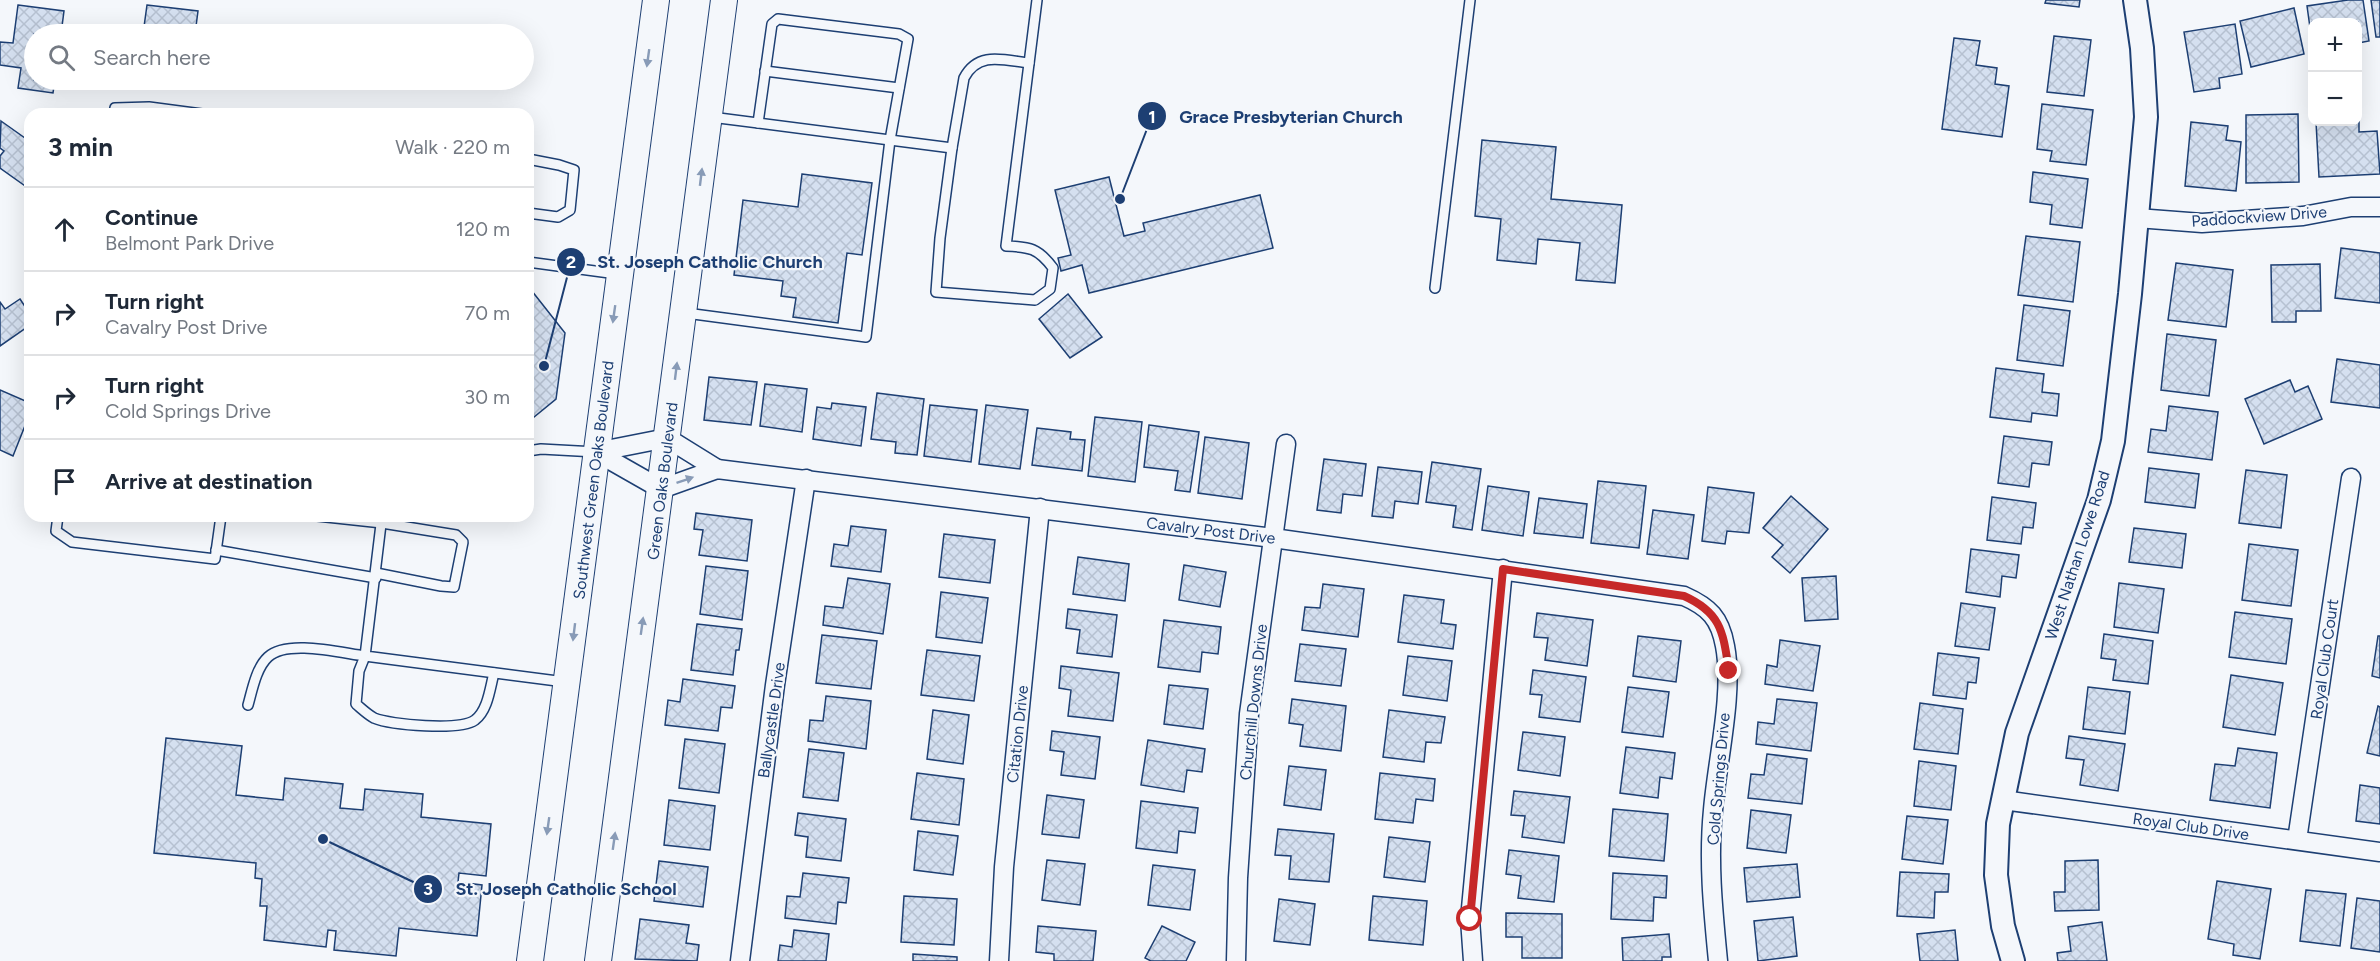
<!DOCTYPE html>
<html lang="en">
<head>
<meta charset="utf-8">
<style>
  :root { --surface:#fff; --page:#f6f6f7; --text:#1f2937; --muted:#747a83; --line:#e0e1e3 }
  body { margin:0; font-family:Figtree,sans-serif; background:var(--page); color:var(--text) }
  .controls { position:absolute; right:18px; top:18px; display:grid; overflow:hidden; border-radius:12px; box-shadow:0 6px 24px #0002 }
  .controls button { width:54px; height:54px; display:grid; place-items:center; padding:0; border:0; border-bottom:2px solid var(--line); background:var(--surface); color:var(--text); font:30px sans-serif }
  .stop { position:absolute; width:18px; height:18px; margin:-14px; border:4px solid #c62828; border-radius:50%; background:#fff }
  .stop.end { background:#c62828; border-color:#fff; box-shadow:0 2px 6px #0008 }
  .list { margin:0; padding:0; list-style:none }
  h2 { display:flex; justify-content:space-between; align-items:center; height:78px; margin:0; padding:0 24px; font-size:26px }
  h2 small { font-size:20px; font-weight:400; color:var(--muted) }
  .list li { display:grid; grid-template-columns:39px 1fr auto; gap:18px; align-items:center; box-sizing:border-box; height:84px; padding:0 24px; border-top:2px solid var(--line) }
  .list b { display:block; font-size:22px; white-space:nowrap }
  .list p { margin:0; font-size:20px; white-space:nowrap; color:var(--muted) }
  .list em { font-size:20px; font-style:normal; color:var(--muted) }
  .icon { flex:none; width:33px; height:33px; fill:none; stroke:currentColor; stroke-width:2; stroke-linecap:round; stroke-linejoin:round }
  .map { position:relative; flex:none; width:2380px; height:961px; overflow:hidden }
  .search { position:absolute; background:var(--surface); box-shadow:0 6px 24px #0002; left:24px; top:24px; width:510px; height:66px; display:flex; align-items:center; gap:15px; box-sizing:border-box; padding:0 21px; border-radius:33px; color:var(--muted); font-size:22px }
  .panel { position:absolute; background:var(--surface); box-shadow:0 6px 24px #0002; left:24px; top:108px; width:510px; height:414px; border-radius:18px }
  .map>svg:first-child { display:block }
  .building { fill:url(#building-cross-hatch); stroke:#1d3f73; stroke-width:1.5 }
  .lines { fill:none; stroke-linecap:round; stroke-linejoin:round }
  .service-casing { stroke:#1d3f73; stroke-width:12 }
  .minor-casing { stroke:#1d3f73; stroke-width:21 }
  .tertiary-casing { stroke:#1d3f73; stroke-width:26 }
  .secondary-casing { stroke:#1d3f73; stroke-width:28 }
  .service { stroke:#f4f7fb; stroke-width:9 }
  .minor { stroke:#f4f7fb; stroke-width:18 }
  .tertiary { stroke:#f4f7fb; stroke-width:22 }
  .secondary { stroke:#f4f7fb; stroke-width:26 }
  .oneway { fill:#889bb7 }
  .route { stroke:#c62828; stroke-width:8 }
  .labels { text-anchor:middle; stroke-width:4.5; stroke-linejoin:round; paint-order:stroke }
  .street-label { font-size:16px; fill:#1d3f73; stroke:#f4f7fb }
  .leader { fill:none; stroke:#1d3f73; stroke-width:2 }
  .callout-dot { fill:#1d3f73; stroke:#f4f7fb; stroke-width:2 }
  .mark-label { font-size:18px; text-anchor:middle; font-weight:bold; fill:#fff }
  .callout-label { font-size:18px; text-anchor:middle; font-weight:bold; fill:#1d3f73; stroke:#f4f7fb; stroke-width:4.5; stroke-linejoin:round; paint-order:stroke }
</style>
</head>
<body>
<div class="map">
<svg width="2380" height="961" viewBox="0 0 2380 961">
  <defs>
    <pattern id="building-cross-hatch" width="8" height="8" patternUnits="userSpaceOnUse" patternTransform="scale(1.5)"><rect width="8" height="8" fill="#d5e0f0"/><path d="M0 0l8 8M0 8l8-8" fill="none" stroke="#b6c1d1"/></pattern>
  </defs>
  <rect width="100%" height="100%" fill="#f4f7fb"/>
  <!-- building -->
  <g class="building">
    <polygon points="2046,0 2080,0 2079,7 2045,3"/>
    <polygon points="2348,0 2363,0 2369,41 2358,43 2358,22 2312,22 2312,42 2307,6"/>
    <polygon points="2371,0 2380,0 2380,37 2376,37"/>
    <polygon points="18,5 64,11 61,34 34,34 34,80 55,80 53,93 18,88 21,68 0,65 0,42 13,43"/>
    <polygon points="147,5 198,11 195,34 143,34"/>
    <polygon points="2294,8 2304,54 2251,67 2240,21"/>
    <polygon points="2235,24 2242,74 2219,78 2220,88 2194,92 2184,32"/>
    <polygon points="2054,36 2091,40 2084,96 2047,92"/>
    <polygon points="1954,38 1980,41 1976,65 1997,68 1995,84 2009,86 2002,137 1942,129"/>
    <polygon points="2042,104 2093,110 2086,165 2050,161 2052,151 2037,149"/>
    <polygon points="2298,114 2299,182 2246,183 2246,115"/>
    <polygon points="1,121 25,138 30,132 30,185 28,188 0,168 0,156 4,151 0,148"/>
    <polygon points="2359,121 2359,132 2377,131 2380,174 2319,177 2316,122"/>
    <polygon points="2191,122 2228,126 2226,140 2241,142 2236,191 2185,186"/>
    <polygon points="1482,140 1556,147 1551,199 1622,205 1615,283 1576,280 1580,243 1538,239 1536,264 1497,260 1501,219 1475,216"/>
    <polygon points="2033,172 2088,179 2082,228 2050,224 2052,205 2030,202"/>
    <polygon points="802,174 872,183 862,255 847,253 838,323 793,317 796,298 781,296 783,281 734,275 743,200 798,207"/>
    <polygon points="1109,177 1124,236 1145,231 1143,223 1260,195 1273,248 1089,293 1082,265 1061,271 1058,258 1071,255 1055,190"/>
    <polygon points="2026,236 2080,242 2073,302 2018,295"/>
    <polygon points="2341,248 2380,253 2380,303 2335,298"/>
    <polygon points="2176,263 2233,270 2226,327 2168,320"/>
    <polygon points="2320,264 2321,311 2296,311 2296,322 2272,322 2271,265"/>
    <polygon points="528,286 565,333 556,399 528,422"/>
    <polygon points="1068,294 1102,337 1070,358 1039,319"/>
    <polygon points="20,299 30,314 30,325 0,346 0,302 5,309"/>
    <polygon points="2024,305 2070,311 2063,366 2017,360"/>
    <polygon points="2167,334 2216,340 2209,396 2161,390"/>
    <polygon points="2337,359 2380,365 2380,408 2331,402"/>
    <polygon points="1996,368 2044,374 2042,392 2059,394 2057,416 2032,413 2031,422 1990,417"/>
    <polygon points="709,377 757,382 751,425 704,420"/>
    <polygon points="2290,380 2295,392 2308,386 2322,419 2264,444 2245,399"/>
    <polygon points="765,384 807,389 802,432 760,426"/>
    <polygon points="0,390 30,403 30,413 13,456 0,450"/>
    <polygon points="877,393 924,399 917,455 895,453 896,442 871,439"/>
    <polygon points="832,403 866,407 861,446 813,439 817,407 831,409"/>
    <polygon points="930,405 977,410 971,462 924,456"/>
    <polygon points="986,405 1028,410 1020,469 979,464"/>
    <polygon points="2169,406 2218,412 2212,460 2148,452 2151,429 2166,431"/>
    <polygon points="1095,417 1142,422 1135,482 1088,476"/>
    <polygon points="1149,425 1199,432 1190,492 1175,490 1178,471 1144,467"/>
    <polygon points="1037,428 1071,432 1070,439 1085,440 1082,471 1032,465"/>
    <polygon points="2004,436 2052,442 2049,465 2032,463 2029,487 1998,483"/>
    <polygon points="1205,437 1249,443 1242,499 1198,493"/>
    <polygon points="1324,459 1366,464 1362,496 1343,494 1341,513 1317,510"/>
    <polygon points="1432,462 1481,469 1472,530 1453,527 1456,506 1426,502"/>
    <polygon points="1378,467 1422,472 1418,504 1395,501 1393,518 1372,516"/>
    <polygon points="2149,468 2199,474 2195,508 2145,502"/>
    <polygon points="2246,470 2287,475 2281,528 2239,523"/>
    <polygon points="1598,481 1646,486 1639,548 1591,543"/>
    <polygon points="1488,486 1529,492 1523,536 1482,530"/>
    <polygon points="1708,487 1754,493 1749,533 1727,531 1725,544 1702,541"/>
    <polygon points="1791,496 1828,529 1790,573 1772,557 1783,545 1763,528"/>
    <polygon points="1992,497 2036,503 2033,528 2023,527 2021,544 1987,540"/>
    <polygon points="1539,498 1587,504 1583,538 1534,533"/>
    <polygon points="1653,510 1694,515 1688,559 1647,554"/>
    <polygon points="696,513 752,520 747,561 699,555 703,530 694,529"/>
    <polygon points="851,526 886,530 881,572 831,566 834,544 848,546"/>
    <polygon points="2134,528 2186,534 2182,568 2129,562"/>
    <polygon points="944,534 995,540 990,583 939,577"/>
    <polygon points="2249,544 2298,550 2291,606 2242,600"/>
    <polygon points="1971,549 2019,555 2016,578 2002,576 2000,597 1966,592"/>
    <polygon points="1078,557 1129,564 1125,601 1073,594"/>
    <polygon points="1184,565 1226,572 1220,607 1179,600"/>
    <polygon points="706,566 748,571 742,620 700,614"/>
    <polygon points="1836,576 1838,619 1805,621 1802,578"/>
    <polygon points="848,578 890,584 883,634 823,625 825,606 843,608"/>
    <polygon points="2119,583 2164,589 2158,633 2114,627"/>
    <polygon points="1323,584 1364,589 1358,637 1302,630 1305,607 1320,608"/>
    <polygon points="941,592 988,598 982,643 936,637"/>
    <polygon points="1404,595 1444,600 1441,623 1456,625 1453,649 1398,642"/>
    <polygon points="1961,603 1995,608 1989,650 1955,646"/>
    <polygon points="1068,609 1117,615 1112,657 1077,653 1080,630 1066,628"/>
    <polygon points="2235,612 2292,619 2286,664 2229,657"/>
    <polygon points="1537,613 1593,620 1587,666 1545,660 1548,638 1534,637"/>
    <polygon points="1164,620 1221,627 1218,654 1202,652 1200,672 1158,667"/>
    <polygon points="697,624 742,629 739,650 736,650 733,675 691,670"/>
    <polygon points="2104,634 2153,641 2148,684 2113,680 2116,660 2101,658"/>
    <polygon points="822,635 877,641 871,689 816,683"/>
    <polygon points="1638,636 1681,641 1676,682 1633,676"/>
    <polygon points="2378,636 2380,636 2380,678 2372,676"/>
    <polygon points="1780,640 1820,646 1813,691 1765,684 1767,665 1777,667"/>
    <polygon points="1300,644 1346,649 1341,686 1295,681"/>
    <polygon points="927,650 980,656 974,701 921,695"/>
    <polygon points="1938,653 1979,658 1976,683 1968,682 1966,699 1933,695"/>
    <polygon points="1408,656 1452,661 1447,701 1403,695"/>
    <polygon points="1061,666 1119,673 1113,721 1068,716 1071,690 1059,688"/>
    <polygon points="1533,670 1586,677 1580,722 1539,717 1542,695 1530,694"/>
    <polygon points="2231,675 2283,683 2275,735 2223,727"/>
    <polygon points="683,679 735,686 732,708 721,707 718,731 665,725 668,700 680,702"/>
    <polygon points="1169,685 1208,689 1203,729 1164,724"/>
    <polygon points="1628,687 1669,692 1663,737 1622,732"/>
    <polygon points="2088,687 2130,692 2125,734 2083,729"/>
    <polygon points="826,696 871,701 866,749 808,741 810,720 823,721"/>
    <polygon points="1292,699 1346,706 1341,751 1300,746 1303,725 1289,723"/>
    <polygon points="1777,699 1817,703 1811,751 1756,744 1758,722 1774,724"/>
    <polygon points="1920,703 1963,709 1958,754 1914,749"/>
    <polygon points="2378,706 2380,707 2380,756 2367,753"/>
    <polygon points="933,710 969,715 963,764 927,759"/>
    <polygon points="1389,710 1445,717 1441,743 1426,742 1424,762 1383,757"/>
    <polygon points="1052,731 1100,737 1095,779 1061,775 1064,752 1050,750"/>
    <polygon points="1523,732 1565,737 1560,776 1518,770"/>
    <polygon points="2069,736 2125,744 2118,791 2080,785 2084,760 2066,758"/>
    <polygon points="166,738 242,746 236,795 283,800 285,778 343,784 340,808 363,810 365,789 423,794 421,817 491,824 486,876 459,873 458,882 482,885 477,936 399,928 396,956 334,950 336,931 328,930 326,947 264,940 267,906 260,906 262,879 255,878 256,863 154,853"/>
    <polygon points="685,739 725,744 719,793 679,788"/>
    <polygon points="1148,740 1205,749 1202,772 1187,770 1184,792 1141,785"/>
    <polygon points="1626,747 1675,753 1672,779 1660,777 1658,798 1620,793"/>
    <polygon points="2238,748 2277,753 2270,808 2210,800 2215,764 2235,766"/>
    <polygon points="809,749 844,753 838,801 803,797"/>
    <polygon points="1767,754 1807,759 1802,804 1748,798 1751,774 1764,775"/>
    <polygon points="1919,761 1956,766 1951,810 1914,806"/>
    <polygon points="1289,766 1326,770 1321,810 1284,805"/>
    <polygon points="917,773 964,779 959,825 911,819"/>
    <polygon points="1380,773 1435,779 1433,801 1416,799 1413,823 1375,819"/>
    <polygon points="2360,785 2380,788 2380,824 2356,821"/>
    <polygon points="1514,791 1570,797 1564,843 1522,837 1525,816 1511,815"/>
    <polygon points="1047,795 1084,800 1079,838 1042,834"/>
    <polygon points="669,800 715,806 710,850 664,845"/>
    <polygon points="1141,801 1198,808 1195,833 1179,831 1177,853 1136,848"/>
    <polygon points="1613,809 1668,814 1664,861 1609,856"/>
    <polygon points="1751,810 1791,815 1786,853 1747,848"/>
    <polygon points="798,813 846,819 841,861 806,857 808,837 795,835"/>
    <polygon points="1907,816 1948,820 1943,864 1902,859"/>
    <polygon points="1278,829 1334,834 1329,882 1289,879 1291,856 1275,855"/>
    <polygon points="918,831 958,836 953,875 914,870"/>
    <polygon points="1389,837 1430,842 1425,882 1384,877"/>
    <polygon points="1509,850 1559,856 1554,902 1518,898 1521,876 1506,874"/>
    <polygon points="1047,860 1085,864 1080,905 1042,900"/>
    <polygon points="2098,860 2099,910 2055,911 2054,892 2065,892 2065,861"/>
    <polygon points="659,861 708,867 703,907 654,901"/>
    <polygon points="1797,864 1800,897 1747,902 1744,868"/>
    <polygon points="1153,865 1195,870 1190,910 1148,905"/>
    <polygon points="1900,872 1949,874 1948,892 1935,892 1934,918 1897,916"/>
    <polygon points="803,873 849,878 846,903 838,902 836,924 785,918 787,896 800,897"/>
    <polygon points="1613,873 1667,876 1666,898 1654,897 1653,921 1611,919"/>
    <polygon points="2217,881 2271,889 2260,959 2233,955 2234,944 2208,939"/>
    <polygon points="2306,890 2346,894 2340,946 2300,941"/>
    <polygon points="904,896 957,899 954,945 901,942"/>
    <polygon points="1373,896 1427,901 1423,945 1369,940"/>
    <polygon points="2357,898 2380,901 2380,952 2351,948"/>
    <polygon points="1279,899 1315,904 1310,945 1274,941"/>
    <polygon points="1506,913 1562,914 1562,958 1522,958 1522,937 1506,937"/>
    <polygon points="1793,917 1797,956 1758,961 1754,921"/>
    <polygon points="640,919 689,925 686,943 699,945 697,961 635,959"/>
    <polygon points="2102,922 2107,961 2058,961 2057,953 2071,951 2068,927"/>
    <polygon points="1038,926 1096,931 1093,961 1054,961 1054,954 1036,952"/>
    <polygon points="1162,926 1195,942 1186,961 1151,961 1145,958"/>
    <polygon points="794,930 829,934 826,961 778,961 780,945 792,947"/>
    <polygon points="1955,930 1958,961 1920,961 1917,934"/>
    <polygon points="1669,934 1671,957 1662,957 1662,961 1623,961 1622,938"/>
    <polygon points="913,954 957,957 957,961 913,961"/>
  </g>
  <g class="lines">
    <!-- service casing -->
    <g class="service-casing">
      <g id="service">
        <polyline points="765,71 899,88"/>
        <polyline points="114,114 115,108 149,107 202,114"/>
        <path d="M 711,117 L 952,148 L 940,238 L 936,292 L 1035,300 L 1050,289 L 1053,268 C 1038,248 1030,247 1006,246 L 1037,0"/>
        <path d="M 952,148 L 964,78 C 978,51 1003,60 1029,63"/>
        <polyline points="528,159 559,165 574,170 570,210 558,217 528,213"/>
        <polyline points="528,262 617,274"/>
        <polyline points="1435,288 1470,0"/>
        <polyline points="686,313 866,337 890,140 908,39 899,34 778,19 772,24 758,123"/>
        <polyline points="528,451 541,449 596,452"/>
        <polyline points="58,516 56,531 72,542 215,559 221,516"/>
        <polyline points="317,516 382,523 456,535 463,542 454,587 441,586 376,573"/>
        <polyline points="382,516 365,656 565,682"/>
        <polyline points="216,550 376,578"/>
        <path d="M 248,705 C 252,691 256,668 268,657 C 287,639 341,653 365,656 L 359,671 L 356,704 C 362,709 367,714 374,718 C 391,725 460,731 475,720 C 488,710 490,688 494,673"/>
      </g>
    </g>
    <!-- minor casing -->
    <g class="minor-casing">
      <g id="minor">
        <polyline points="2137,218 2202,223 2303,216 2351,207 2380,207"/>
        <path d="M 596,452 L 661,489 L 717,469 L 1273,538 L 1684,596 C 1709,607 1720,618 1725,646 C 1734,693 1717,761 1713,810 C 1708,861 1713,910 1718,961"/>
        <polyline points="596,452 667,438 717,469"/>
        <polyline points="2003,800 2380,852"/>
        <polyline points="2297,840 2351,478"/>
        <polyline points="740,961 775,685 806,479"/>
        <polyline points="999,961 1004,867 1040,508"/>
        <polyline points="1236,961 1238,878 1249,714 1286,444"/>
        <polyline points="1473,961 1470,919 1503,569"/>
      </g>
    </g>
    <!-- tertiary casing -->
    <g class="tertiary-casing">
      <polyline id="tertiary" points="2013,961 2003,926 1996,875 1998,824 2003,800 2017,733 2099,500 2113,441 2130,294 2146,117 2142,48 2135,0"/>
    </g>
    <!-- secondary casing -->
    <g class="secondary-casing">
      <g id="secondary">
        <polyline points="530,961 656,0"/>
        <polyline points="598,961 724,0"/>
      </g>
    </g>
    <!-- service -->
    <use href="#service" class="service"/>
    <!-- minor -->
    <use href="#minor" class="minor"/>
    <!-- tertiary -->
    <use href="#tertiary" class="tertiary"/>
    <!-- secondary -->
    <use href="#secondary" class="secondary"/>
  </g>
  <!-- one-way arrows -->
  <defs><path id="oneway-solid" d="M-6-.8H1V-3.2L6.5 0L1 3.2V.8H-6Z" transform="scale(1.5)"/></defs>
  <g class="oneway">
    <use href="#oneway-solid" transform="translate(648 58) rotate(98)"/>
    <use href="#oneway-solid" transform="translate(701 177) rotate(-83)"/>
    <use href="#oneway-solid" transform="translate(614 314) rotate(98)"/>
    <use href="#oneway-solid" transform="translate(676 371) rotate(-83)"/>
    <use href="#oneway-solid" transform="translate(685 480) rotate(-19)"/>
    <use href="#oneway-solid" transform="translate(642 626) rotate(-82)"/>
    <use href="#oneway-solid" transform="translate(574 632) rotate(97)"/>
    <use href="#oneway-solid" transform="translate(548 826) rotate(98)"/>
    <use href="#oneway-solid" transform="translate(614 841) rotate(-82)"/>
  </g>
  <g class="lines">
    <!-- route -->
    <path class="route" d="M 1470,919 L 1503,569 L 1684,596 C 1722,613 1723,633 1729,671"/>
  </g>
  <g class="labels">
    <!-- street labels -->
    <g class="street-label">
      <text transform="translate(2259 216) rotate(-4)" y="6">Paddockview Drive</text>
      <text transform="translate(593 480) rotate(-83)" y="6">Southwest Green Oaks Boulevard</text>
      <text transform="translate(662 481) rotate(-83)" y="6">Green Oaks Boulevard</text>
      <text transform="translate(1211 530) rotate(7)" y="6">Cavalry Post Drive</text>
      <text transform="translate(2077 555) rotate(-72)" y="6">West Nathan Lowe Road</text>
      <text transform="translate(2324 659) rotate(-82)" y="6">Royal Club Court</text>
      <text transform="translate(1253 702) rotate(-84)" y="6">Churchill Downs Drive</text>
      <text transform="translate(771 720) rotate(-82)" y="6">Ballycastle Drive</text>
      <text transform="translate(1017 734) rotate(-84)" y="6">Citation Drive</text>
      <text transform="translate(1718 779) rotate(-85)" y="6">Cold Springs Drive</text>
      <text transform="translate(2191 826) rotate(8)" y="6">Royal Club Drive</text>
    </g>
  </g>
  <!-- callouts -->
  <path class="leader" d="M1120 199L1152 116M544 366L571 262M323 839L428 889"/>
  <g class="callout-dot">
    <circle cx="1120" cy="199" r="6"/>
    <circle cx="544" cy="366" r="6"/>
    <circle cx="323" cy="839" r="6"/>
    <circle cx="1152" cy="116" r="15"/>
    <circle cx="571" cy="262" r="15"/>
    <circle cx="428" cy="889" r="15"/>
  </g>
  <g class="mark-label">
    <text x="1152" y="123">1</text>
    <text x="571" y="268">2</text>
    <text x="428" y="895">3</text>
  </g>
  <g class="callout-label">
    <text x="1291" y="123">Grace Presbyterian Church</text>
    <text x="710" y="268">St. Joseph Catholic Church</text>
    <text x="566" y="895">St. Joseph Catholic School</text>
  </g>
</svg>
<div class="controls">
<button>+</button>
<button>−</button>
</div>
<div class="stop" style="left:1470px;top:919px"></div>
<div class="stop end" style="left:1729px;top:671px"></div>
<div class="search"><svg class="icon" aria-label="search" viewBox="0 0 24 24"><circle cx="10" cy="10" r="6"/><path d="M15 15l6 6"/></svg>Search here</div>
<section class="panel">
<h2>3 min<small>Walk · 220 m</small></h2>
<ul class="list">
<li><svg class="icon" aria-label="ahead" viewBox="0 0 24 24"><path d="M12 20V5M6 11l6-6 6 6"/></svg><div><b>Continue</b><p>Belmont Park Drive</p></div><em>120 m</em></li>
<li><svg class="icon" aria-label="right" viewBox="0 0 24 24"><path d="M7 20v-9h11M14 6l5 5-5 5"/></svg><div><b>Turn right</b><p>Cavalry Post Drive</p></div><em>70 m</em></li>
<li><svg class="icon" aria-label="right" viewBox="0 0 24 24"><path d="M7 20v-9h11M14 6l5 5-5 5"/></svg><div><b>Turn right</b><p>Cold Springs Drive</p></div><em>30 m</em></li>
<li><svg class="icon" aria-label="arrive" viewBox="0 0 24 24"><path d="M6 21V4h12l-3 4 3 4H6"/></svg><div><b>Arrive at destination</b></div></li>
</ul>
</section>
</div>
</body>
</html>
